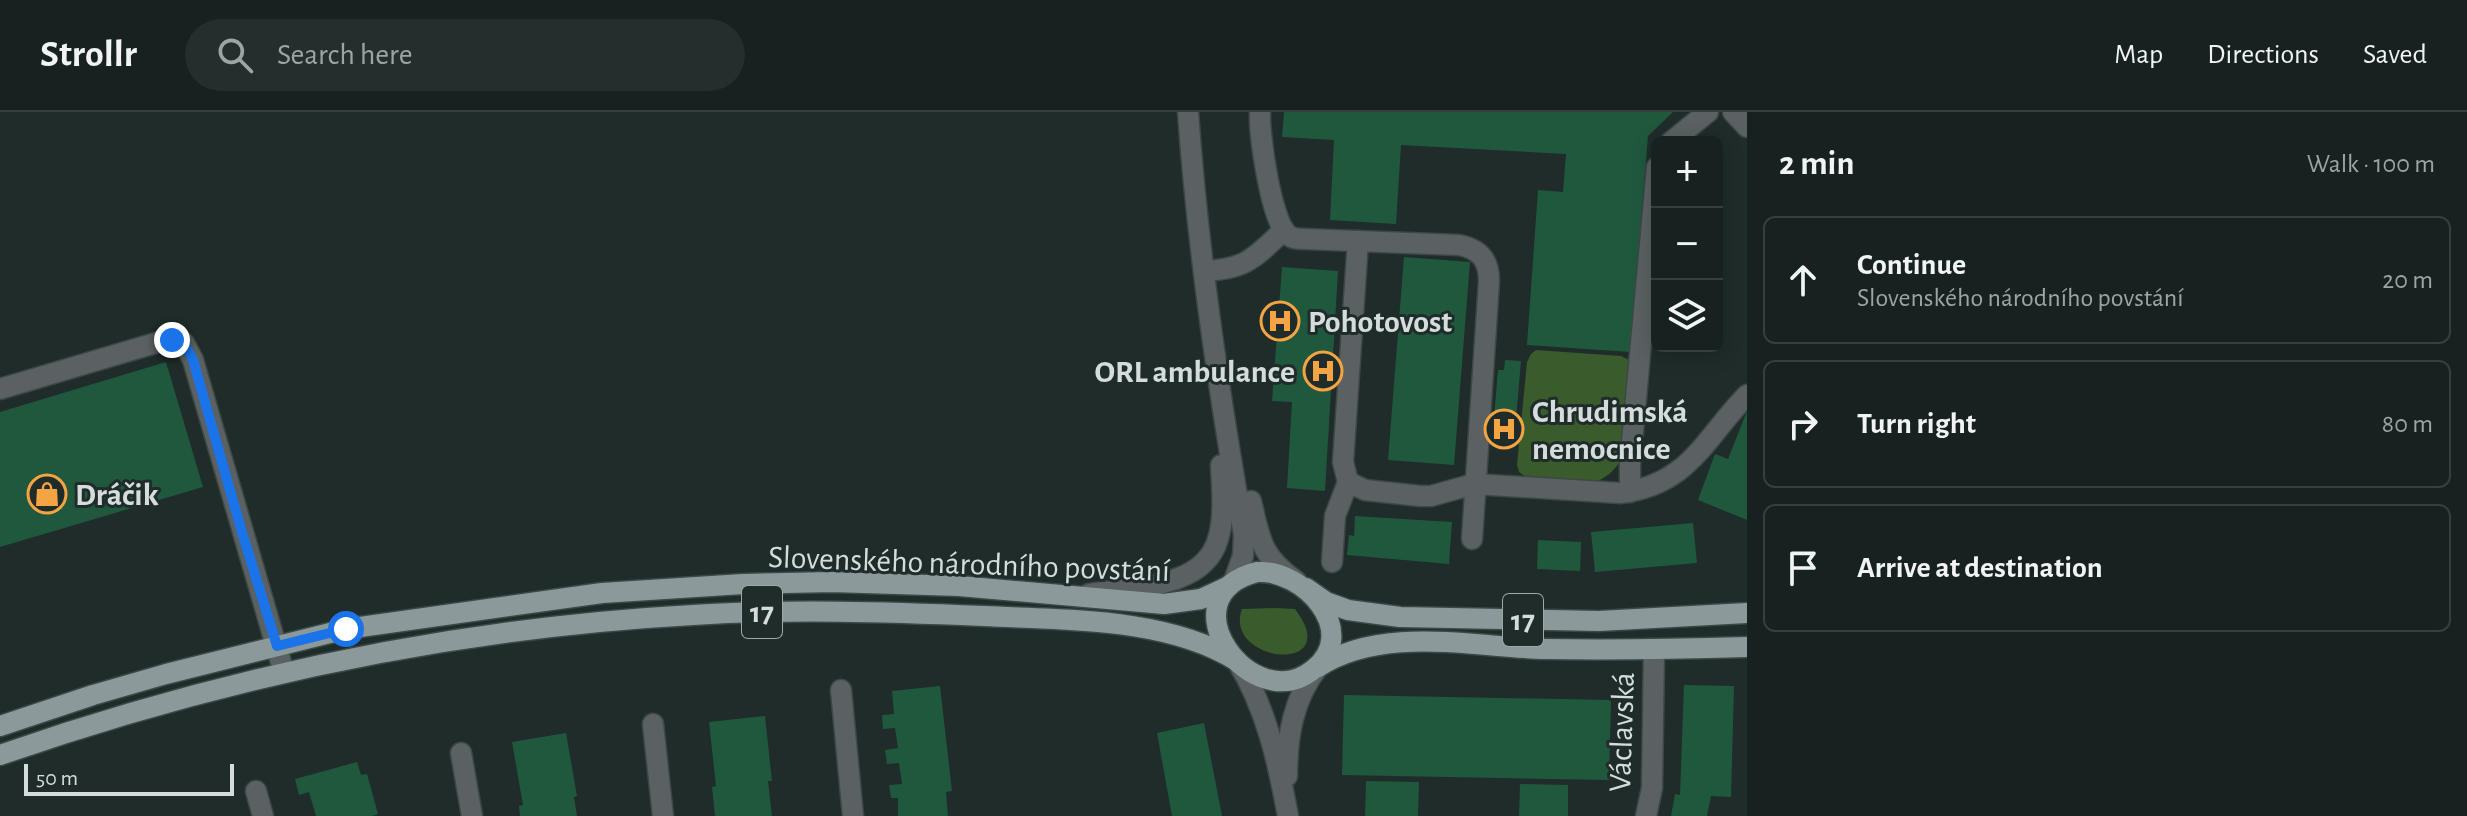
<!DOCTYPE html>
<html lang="en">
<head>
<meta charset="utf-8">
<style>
  :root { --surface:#172120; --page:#242e2d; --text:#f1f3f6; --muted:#9ea3a5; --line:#363e3e }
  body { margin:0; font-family:"Alegreya Sans",sans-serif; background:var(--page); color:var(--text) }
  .controls { position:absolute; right:24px; top:24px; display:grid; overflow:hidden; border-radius:12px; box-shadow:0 4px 20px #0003 }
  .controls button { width:72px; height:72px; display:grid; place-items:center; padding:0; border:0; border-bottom:2px solid var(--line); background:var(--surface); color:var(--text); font:40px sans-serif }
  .scale { position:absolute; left:24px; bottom:20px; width:210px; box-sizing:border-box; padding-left:8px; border:4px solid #d5dddc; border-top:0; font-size:22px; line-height:28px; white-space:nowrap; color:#d5dddc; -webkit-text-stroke:6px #1f2c2a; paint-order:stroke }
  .stop { position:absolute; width:24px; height:24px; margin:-18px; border:6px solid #1a73e8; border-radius:50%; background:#fff }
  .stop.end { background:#1a73e8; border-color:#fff; box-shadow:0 2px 8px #0008 }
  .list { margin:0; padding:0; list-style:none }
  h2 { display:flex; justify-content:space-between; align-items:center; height:104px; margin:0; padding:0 32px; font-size:34px }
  h2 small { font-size:26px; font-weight:400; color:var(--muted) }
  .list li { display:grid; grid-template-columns:52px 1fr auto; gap:24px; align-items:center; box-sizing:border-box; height:128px; margin:0 16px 16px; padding:0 16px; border:2px solid var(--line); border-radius:12px }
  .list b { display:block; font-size:30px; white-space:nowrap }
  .list p { margin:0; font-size:26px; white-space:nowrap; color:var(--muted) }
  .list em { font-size:26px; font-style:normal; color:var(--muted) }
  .icon { flex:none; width:44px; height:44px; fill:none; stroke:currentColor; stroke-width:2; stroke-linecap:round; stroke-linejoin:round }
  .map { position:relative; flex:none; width:1747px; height:704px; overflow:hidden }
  header { display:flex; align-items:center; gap:48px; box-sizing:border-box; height:112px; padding:0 40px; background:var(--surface); border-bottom:2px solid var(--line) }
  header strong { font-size:38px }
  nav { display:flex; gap:44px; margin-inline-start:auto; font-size:28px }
  .search { width:560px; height:72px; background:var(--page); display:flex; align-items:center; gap:20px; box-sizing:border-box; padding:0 28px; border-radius:44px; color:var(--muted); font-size:30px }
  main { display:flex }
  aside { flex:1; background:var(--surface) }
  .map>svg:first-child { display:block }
  .green { fill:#3a5b2c }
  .building { fill:#20583e }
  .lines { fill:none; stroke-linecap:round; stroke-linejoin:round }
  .minor-casing { stroke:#3c4846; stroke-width:23 }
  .major-casing { stroke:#3c4846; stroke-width:23 }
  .minor { stroke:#5b6162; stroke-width:20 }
  .major { stroke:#8c999b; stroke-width:20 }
  .route { stroke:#1a73e8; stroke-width:10 }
  .labels { text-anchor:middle; stroke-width:6; stroke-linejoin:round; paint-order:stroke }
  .shield { fill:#1f2c2a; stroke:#9ea8a7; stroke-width:2 }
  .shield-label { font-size:30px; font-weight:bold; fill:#d5dddc }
  .poi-label { font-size:32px; font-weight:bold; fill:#d5dddc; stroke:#1f2c2a; text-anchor:start }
  .street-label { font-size:32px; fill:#d5dddc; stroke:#1f2c2a }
</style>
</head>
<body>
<header>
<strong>Strollr</strong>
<div class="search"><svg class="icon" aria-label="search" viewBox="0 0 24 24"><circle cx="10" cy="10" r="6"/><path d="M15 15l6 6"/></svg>Search here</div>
<nav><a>Map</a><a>Directions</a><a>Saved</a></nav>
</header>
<main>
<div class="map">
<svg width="1747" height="704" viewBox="0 0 1747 704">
  <rect width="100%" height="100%" fill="#1f2c2a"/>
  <!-- green -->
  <g class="green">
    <path d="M 1536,238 L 1621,244 L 1629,248 L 1631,256 L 1624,343 C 1618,354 1609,365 1597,369 C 1583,373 1542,366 1526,365 L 1519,360 L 1517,353 L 1527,250 L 1531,242 Z"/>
    <path d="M 1275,496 L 1295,497 C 1346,564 1222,551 1242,497 Z"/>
  </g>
  <!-- building -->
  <g class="building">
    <polygon points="1284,0 1673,0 1648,24 1631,240 1527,233 1538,78 1563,80 1566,42 1401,33 1396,112 1330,108 1334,28 1282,25"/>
    <polygon points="1404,145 1470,150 1454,353 1388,348"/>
    <polygon points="1282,155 1338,159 1325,379 1287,376 1292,290 1272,289"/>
    <polygon points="1505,248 1521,249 1515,319 1493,317 1498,258 1504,258"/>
    <polygon points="166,250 203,375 0,435 0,300"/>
    <polygon points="1747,299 1747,408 1698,388 1715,342 1728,347"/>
    <polygon points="1355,404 1452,410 1449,452 1347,443 1349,423 1354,424"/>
    <polygon points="1693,411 1697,451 1595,460 1591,420"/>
    <polygon points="1538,428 1581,430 1580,459 1537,457"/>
    <polygon points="1684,573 1734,574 1731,685 1711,684 1707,704 1671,704 1675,682 1680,683"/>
    <polygon points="940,574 952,679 946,680 948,704 898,704 898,686 891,686 889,673 902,672 899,651 887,652 885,638 898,636 895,616 883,617 882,603 894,602 892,579"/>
    <polygon points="1344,583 1611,588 1609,668 1342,663"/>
    <polygon points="765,604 772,669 768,669 772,704 715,704 712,675 716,674 709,610"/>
    <polygon points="1204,611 1222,704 1172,704 1157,621"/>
    <polygon points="566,621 577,684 574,685 577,704 520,704 519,694 523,693 512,630"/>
    <polygon points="357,650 361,663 367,662 378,702 372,704 316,704 309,680 299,683 295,667"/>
    <polygon points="1366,669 1419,670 1418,704 1365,704"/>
    <polygon points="1520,672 1568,673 1568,704 1519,704"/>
  </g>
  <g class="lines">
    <!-- minor casing -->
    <g class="minor-casing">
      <g id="minor">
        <path d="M 1188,0 C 1198,142 1219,283 1244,423 L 1243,444 L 1234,469"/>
        <path d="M 1260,0 C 1259,22 1271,108 1287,122 C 1292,127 1299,127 1305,127 L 1459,133 C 1480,137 1489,148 1489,169 L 1472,427"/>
        <polyline points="1733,0 1747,15"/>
        <polyline points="1671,30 1708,0"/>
        <path d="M 1204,159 C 1247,157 1254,146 1284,118"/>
        <polyline points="0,277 159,230 172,228 184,231 193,248 284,561"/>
        <polyline points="1348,370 1343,350 1358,129"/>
        <polyline points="1630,380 1630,352 1657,55"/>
        <path d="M 1251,389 C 1260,428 1261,444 1296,469"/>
        <path d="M 1332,450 L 1335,404 L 1348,370 L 1365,378 L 1420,384 L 1431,384 L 1474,372 L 1620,381 C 1689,373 1704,327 1747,283"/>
        <path d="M 1089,482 C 1132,475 1204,477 1218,427 C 1225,404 1222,377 1221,353"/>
        <path d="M 1237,549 C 1266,595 1278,650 1288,704"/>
        <polyline points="841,578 853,704"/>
        <polyline points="653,612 663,704"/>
        <polyline points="461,641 472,704"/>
        <path d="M 1287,664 C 1287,624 1293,587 1318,555"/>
        <polyline points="256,679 263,704"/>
        <polyline points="1646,704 1652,676 1654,538"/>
      </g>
    </g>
    <!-- major casing -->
    <g class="major-casing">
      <g id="major">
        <path d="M 1257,460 C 1303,457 1361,519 1314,557 C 1252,608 1163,484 1257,460 Z"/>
        <polyline points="1306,476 1326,490 1348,498 1400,505 1599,509 1747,501"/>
        <path d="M 1318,555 C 1383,513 1472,535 1545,537 C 1613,538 1680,537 1747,535"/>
        <polyline points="0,614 93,583 166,562 346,517 602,481 743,472 832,470 959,474 1164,492 1201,487 1229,474"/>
        <path d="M 0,643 C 224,565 456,516 693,503 C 790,497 886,500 984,504 C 1063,508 1167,505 1237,549"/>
      </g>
    </g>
    <!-- minor -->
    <use href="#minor" class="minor"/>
    <!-- major -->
    <use href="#major" class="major"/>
  </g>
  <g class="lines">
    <!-- route -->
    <polyline class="route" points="172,228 184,231 193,248 241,417 277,534 346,517"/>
  </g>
  <!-- icons -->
  <defs>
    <g id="hospital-ring" transform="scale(2)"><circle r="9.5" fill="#1f2c2a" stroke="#f4a443" stroke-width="1.5"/><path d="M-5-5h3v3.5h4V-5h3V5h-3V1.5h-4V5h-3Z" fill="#f4a443"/></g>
    <g id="shop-ring" transform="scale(2)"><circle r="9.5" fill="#1f2c2a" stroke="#f4a443" stroke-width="1.5"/><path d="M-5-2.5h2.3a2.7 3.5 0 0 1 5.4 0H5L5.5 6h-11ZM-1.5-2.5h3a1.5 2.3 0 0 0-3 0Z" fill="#f4a443"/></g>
  </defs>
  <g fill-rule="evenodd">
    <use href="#hospital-ring" x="1280" y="209"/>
    <use href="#hospital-ring" x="1323" y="259"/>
    <use href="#hospital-ring" x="1504" y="317"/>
    <use href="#shop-ring" x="47" y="382"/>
  </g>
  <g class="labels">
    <!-- shield labels -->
    <g class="shield">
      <rect x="742" y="474" width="40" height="52" rx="6"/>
      <rect x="1503" y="482" width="40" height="52" rx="6"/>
    </g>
    <g class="shield-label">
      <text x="762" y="510">17</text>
      <text x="1523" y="518">17</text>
    </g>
    <!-- poi labels -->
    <g class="poi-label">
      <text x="1308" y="220">Pohotovost</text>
      <text x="1295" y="270" text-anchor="end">ORL ambulance</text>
      <text x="1532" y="310">Chrudimská<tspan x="1532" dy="37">nemocnice</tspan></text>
      <text x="75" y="393">Dráčik</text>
    </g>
    <!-- street labels -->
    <g class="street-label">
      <text transform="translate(969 451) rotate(2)" y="11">Slovenského národního povstání</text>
      <text transform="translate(1621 620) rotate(-88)" y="11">Václavská</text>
    </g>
  </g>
</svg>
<div class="controls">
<button>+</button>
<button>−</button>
<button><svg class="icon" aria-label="layers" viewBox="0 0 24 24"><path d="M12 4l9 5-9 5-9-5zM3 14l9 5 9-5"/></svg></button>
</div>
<div class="scale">50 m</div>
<div class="stop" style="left:346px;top:517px"></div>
<div class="stop end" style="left:172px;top:228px"></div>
</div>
<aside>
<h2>2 min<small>Walk · 100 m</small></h2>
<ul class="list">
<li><svg class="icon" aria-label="ahead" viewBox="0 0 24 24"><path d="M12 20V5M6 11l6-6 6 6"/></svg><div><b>Continue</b><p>Slovenského národního povstání</p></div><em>20 m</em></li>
<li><svg class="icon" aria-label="right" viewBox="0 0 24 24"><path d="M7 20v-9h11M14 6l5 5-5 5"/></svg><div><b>Turn right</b></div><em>80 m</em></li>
<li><svg class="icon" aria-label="arrive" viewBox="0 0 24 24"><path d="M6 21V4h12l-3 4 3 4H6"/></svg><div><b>Arrive at destination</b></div></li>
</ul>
</aside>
</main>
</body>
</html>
